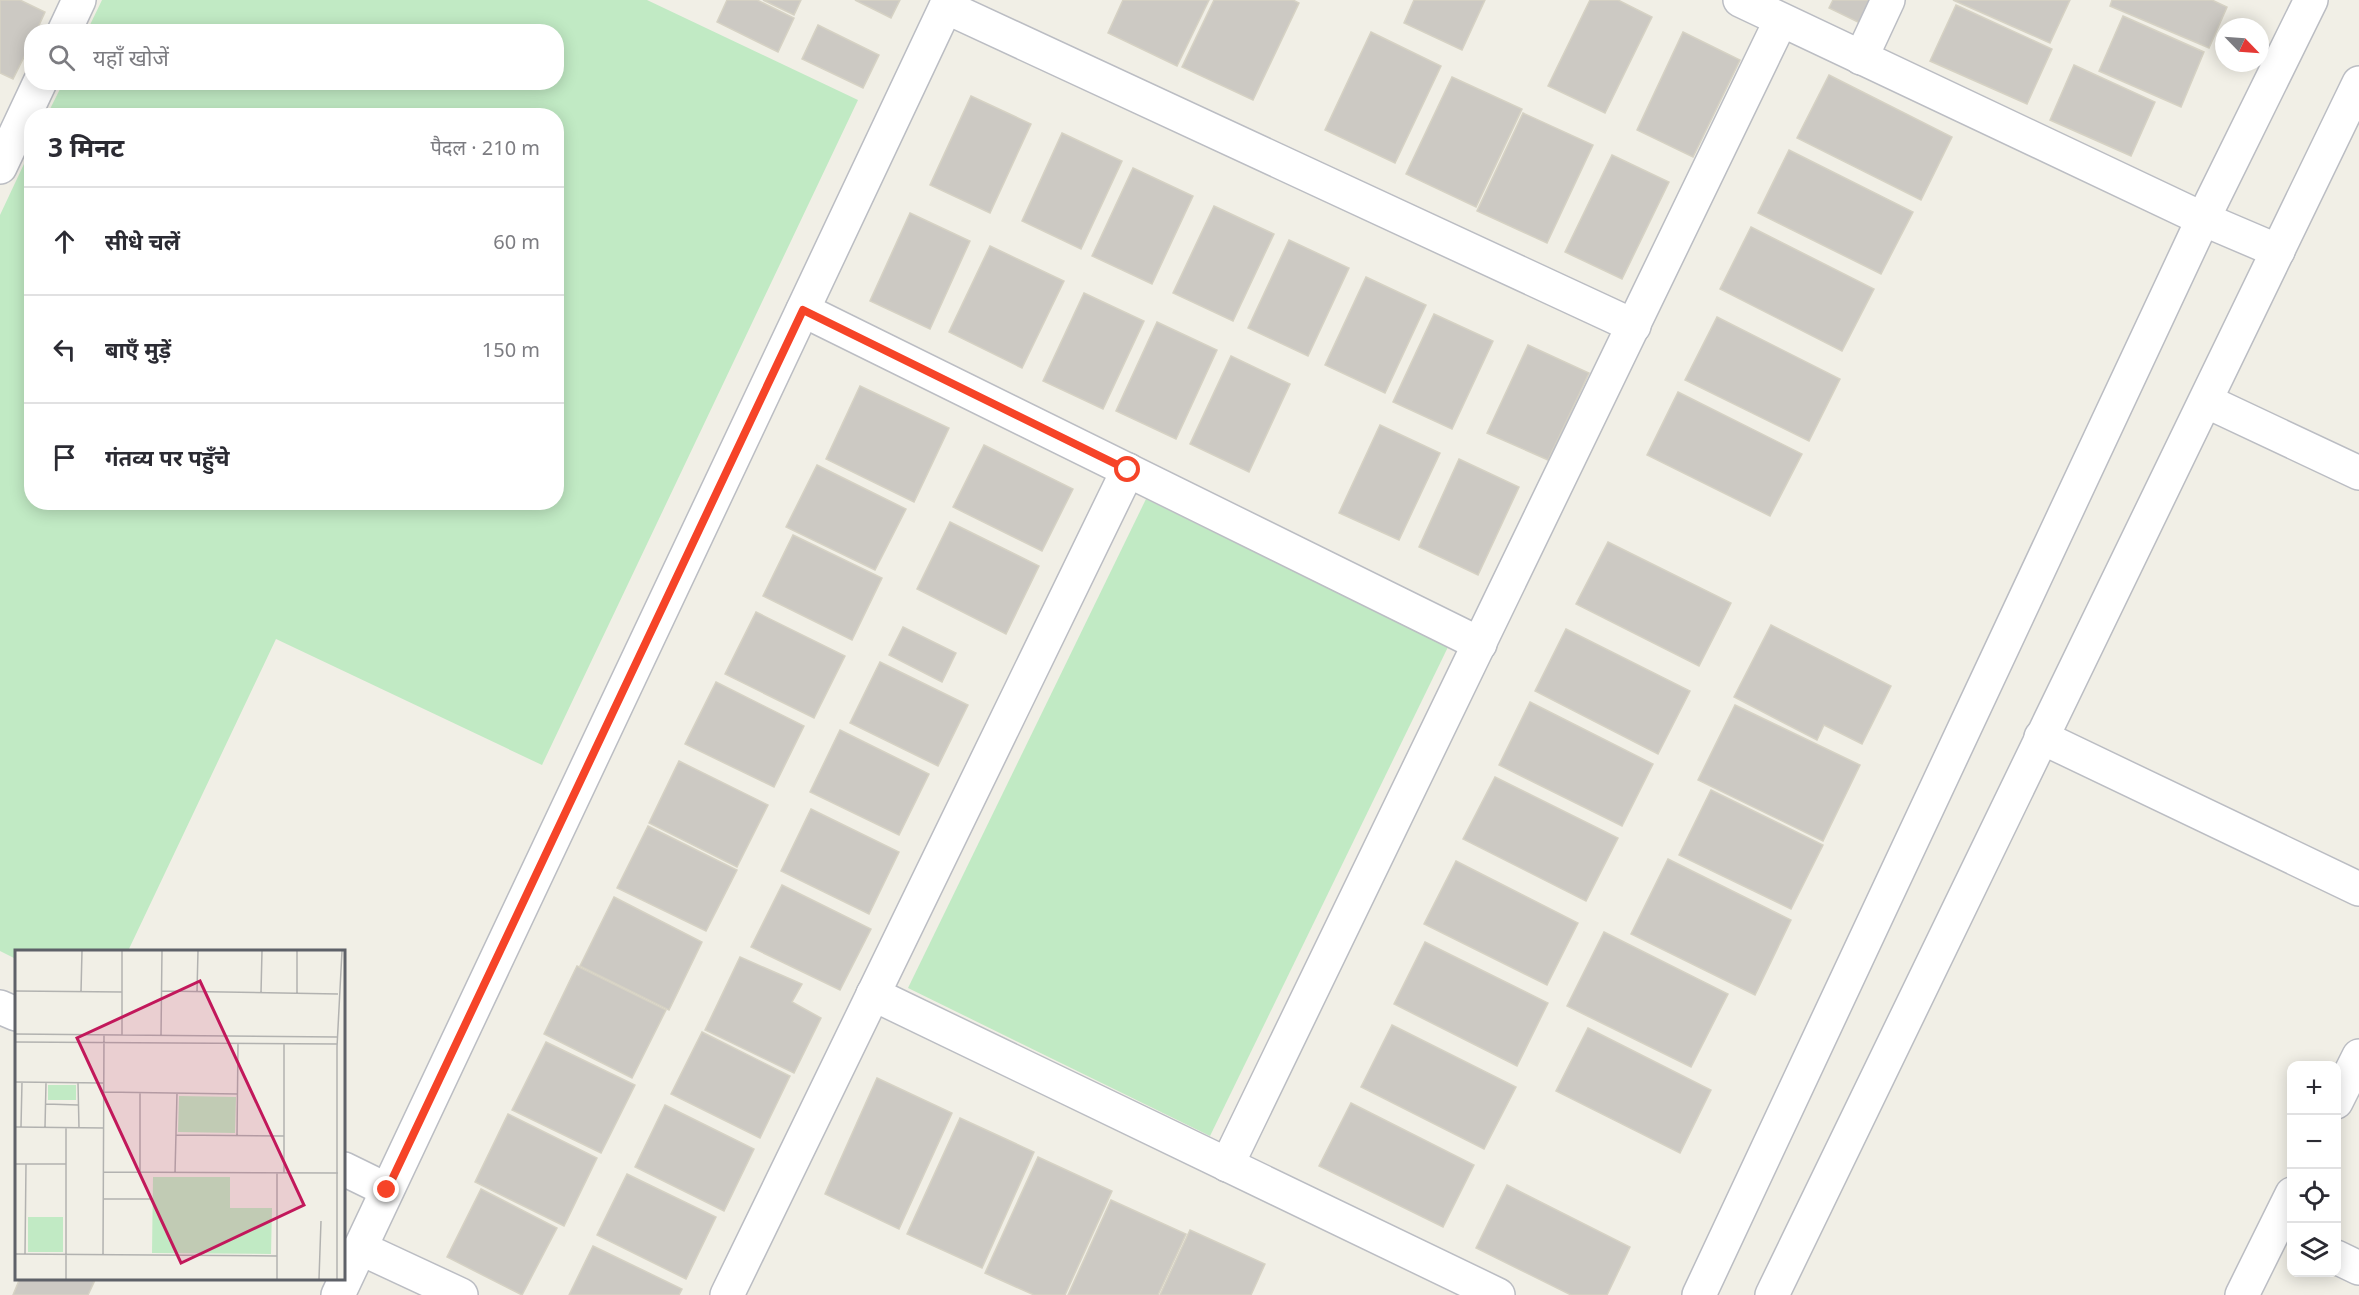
<!DOCTYPE html>
<html lang="hi">
<head>
<meta charset="utf-8">
<style>
  :root { --surface:#fff; --page:#f7f7f7; --text:#2b2b33; --muted:#7c7c81; --line:#e1e1e2 }
  body { margin:0; font-family:"Noto Sans","Noto Sans Devanagari",sans-serif; background:var(--page); color:var(--text) }
  .controls { position:absolute; right:18px; bottom:18px; display:grid; overflow:hidden; border-radius:12px; box-shadow:0 3px 15px #0003 }
  .controls button { width:54px; height:54px; display:grid; place-items:center; padding:0; border:0; border-bottom:2px solid var(--line); background:var(--surface); color:var(--text); font:30px sans-serif }
  .compass { position:absolute; left:2215px; top:18px; width:54px; height:54px; border-radius:50%; background:var(--surface); box-shadow:0 3px 15px #0003; rotate:115deg }
  .stop { position:absolute; width:18px; height:18px; margin:-14px; border:4px solid #f64428; border-radius:50%; background:#fff }
  .stop.end { background:#f64428; border-color:#fff; box-shadow:0 2px 6px #0008 }
  .list { margin:0; padding:0; list-style:none }
  h2 { display:flex; justify-content:space-between; align-items:center; height:78px; margin:0; padding:0 24px; font-size:26px }
  h2 small { font-size:20px; font-weight:400; color:var(--muted) }
  .list li { display:grid; grid-template-columns:39px 1fr auto; gap:18px; align-items:center; box-sizing:border-box; height:108px; padding:0 24px; border-top:2px solid var(--line) }
  .list b { display:block; font-size:22px; white-space:nowrap }
  .list em { font-size:20px; font-style:normal; color:var(--muted) }
  .icon { flex:none; width:33px; height:33px; fill:none; stroke:currentColor; stroke-width:2; stroke-linecap:round; stroke-linejoin:round }
  .map { position:relative; flex:none; width:2359px; height:1295px; overflow:hidden }
  .search { position:absolute; background:var(--surface); box-shadow:0 3px 15px #0003; left:24px; top:24px; width:540px; height:66px; display:flex; align-items:center; gap:15px; box-sizing:border-box; padding:0 21px; border-radius:24px; color:var(--muted); font-size:22px }
  .panel { position:absolute; background:var(--surface); box-shadow:0 3px 15px #0003; left:24px; top:108px; width:540px; height:402px; border-radius:24px }
  .map>svg:first-child { display:block }
  .green { fill:#c1eac4 }
  .building { fill:#ccc9c3; stroke:#d6d2c4; stroke-width:1.5 }
  .lines { fill:none; stroke-linecap:round; stroke-linejoin:round }
  .minor-casing { stroke:#bbbdc3; stroke-width:36 }
  .minor { stroke:#fff; stroke-width:33 }
  .route { stroke:#f64428; stroke-width:8 }
  .inset-road { fill:none; stroke:#b2b2b0; stroke-width:1.5 }
  .view { fill:#c2185b; fill-opacity:0.15; stroke:#c2185b; stroke-width:3 }
  .inset-edge { fill:none; stroke:#5e6168; stroke-width:3 }
</style>
</head>
<body>
<div class="map">
<svg width="2359" height="1295" viewBox="0 0 2359 1295">
  <rect width="100%" height="100%" fill="#f1efe6"/>
  <!-- green -->
  <g class="green">
    <polygon points="102,0 647,0 858,100 542,765 276,639 128,951 16,952 16,959 0,951 0,215 31,149 32,502 556,502 556,116 47,115 63,83 556,82 556,32 87,31"/>
    <polygon points="1146,499 1448,647 1210,1136 908,988"/>
  </g>
  <!-- building -->
  <g class="building">
    <polygon points="0,0 20,0 45,12 36,32 32,32 32,41 13,79 0,73"/>
    <polygon points="727,0 757,0 794,18 778,52 717,22"/>
    <polygon points="763,0 801,0 794,15"/>
    <polygon points="855,0 900,0 891,18"/>
    <polygon points="1123,0 1209,0 1177,66 1108,33"/>
    <polygon points="1214,0 1293,0 1299,3 1253,100 1182,67"/>
    <polygon points="1414,0 1485,0 1462,50 1404,23"/>
    <polygon points="1590,0 1618,0 1652,17 1605,113 1548,86"/>
    <polygon points="1833,0 1874,0 1862,24 1829,8"/>
    <polygon points="1953,0 2070,0 2050,43"/>
    <polygon points="2112,0 2212,0 2227,7 2209,48 2110,6"/>
    <polygon points="1956,5 2052,49 2027,104 1930,61"/>
    <polygon points="2123,16 2204,52 2181,107 2099,71"/>
    <polygon points="818,25 879,55 863,88 802,59"/>
    <polygon points="1371,32 1441,66 1395,163 1325,130"/>
    <polygon points="1683,32 1740,60 1693,157 1637,130"/>
    <polygon points="2074,65 2155,102 2131,156 2050,120"/>
    <polygon points="1829,75 1952,137 1921,200 1797,138"/>
    <polygon points="1452,77 1522,109 1476,207 1406,174"/>
    <polygon points="971,96 1031,124 990,213 930,185"/>
    <polygon points="1523,113 1593,145 1547,243 1477,211"/>
    <polygon points="1062,133 1122,161 1081,249 1022,221"/>
    <polygon points="1789,150 1913,212 1881,274 1758,213"/>
    <polygon points="1612,155 1669,182 1622,279 1565,252"/>
    <polygon points="1133,168 1193,196 1152,284 1092,256"/>
    <polygon points="1214,206 1274,234 1233,321 1173,293"/>
    <polygon points="910,213 970,241 930,329 870,301"/>
    <polygon points="1751,227 1874,289 1842,351 1720,289"/>
    <polygon points="1289,240 1349,268 1308,356 1248,328"/>
    <polygon points="990,246 1064,281 1022,368 949,332"/>
    <polygon points="1366,277 1426,305 1385,393 1325,365"/>
    <polygon points="1084,293 1144,321 1103,409 1043,381"/>
    <polygon points="1434,314 1493,341 1452,429 1393,402"/>
    <polygon points="1717,317 1840,379 1809,441 1685,380"/>
    <polygon points="1157,322 1217,350 1176,439 1116,411"/>
    <polygon points="1528,345 1589,373 1548,460 1487,433"/>
    <polygon points="1231,356 1290,384 1249,472 1190,444"/>
    <polygon points="860,386 949,428 914,502 826,459"/>
    <polygon points="1678,392 1802,454 1770,516 1647,455"/>
    <polygon points="1380,425 1440,453 1399,540 1339,513"/>
    <polygon points="984,445 1073,489 1042,551 953,507"/>
    <polygon points="1459,459 1519,487 1478,575 1419,547"/>
    <polygon points="817,465 906,509 875,570 786,527"/>
    <polygon points="950,522 1039,566 1006,634 917,589"/>
    <polygon points="793,535 882,578 852,640 763,596"/>
    <polygon points="1608,542 1731,603 1699,666 1576,604"/>
    <polygon points="756,612 845,656 814,718 725,674"/>
    <polygon points="1771,625 1891,686 1862,744 1824,725 1817,740 1734,697"/>
    <polygon points="903,627 956,653 942,682 889,655"/>
    <polygon points="1566,629 1690,691 1658,754 1535,691"/>
    <polygon points="880,662 968,705 938,766 850,723"/>
    <polygon points="716,682 804,726 774,787 685,744"/>
    <polygon points="1530,702 1653,764 1622,826 1499,765"/>
    <polygon points="1735,705 1860,765 1823,841 1698,780"/>
    <polygon points="840,730 929,774 899,835 810,792"/>
    <polygon points="679,761 768,805 737,867 649,823"/>
    <polygon points="1495,777 1618,838 1586,901 1463,839"/>
    <polygon points="1711,790 1823,845 1791,909 1679,855"/>
    <polygon points="811,809 899,852 869,914 781,871"/>
    <polygon points="648,826 737,870 706,931 617,888"/>
    <polygon points="1668,859 1791,920 1755,995 1631,934"/>
    <polygon points="1456,861 1578,923 1547,985 1424,924"/>
    <polygon points="782,885 871,929 840,990 751,947"/>
    <polygon points="614,897 702,942 669,1010 580,966"/>
    <polygon points="1604,932 1728,994 1691,1067 1567,1006"/>
    <polygon points="1425,942 1548,1003 1517,1066 1394,1004"/>
    <polygon points="740,957 802,984 792,1002 821,1018 794,1073 705,1030"/>
    <polygon points="577,966 666,1010 632,1078 544,1034"/>
    <polygon points="1392,1025 1516,1087 1484,1149 1361,1087"/>
    <polygon points="1588,1028 1711,1090 1680,1153 1556,1091"/>
    <polygon points="702,1032 790,1076 760,1138 671,1094"/>
    <polygon points="546,1042 635,1085 601,1153 512,1110"/>
    <polygon points="877,1078 952,1113 899,1229 825,1194"/>
    <polygon points="1351,1103 1474,1165 1443,1227 1319,1166"/>
    <polygon points="665,1105 754,1149 724,1211 635,1167"/>
    <polygon points="508,1114 597,1158 564,1226 475,1182"/>
    <polygon points="960,1118 1034,1152 982,1268 907,1234"/>
    <polygon points="1038,1157 1112,1191 1065,1295 1034,1295 985,1273"/>
    <polygon points="627,1174 716,1217 686,1279 597,1235"/>
    <polygon points="1507,1185 1630,1247 1607,1295 1571,1295 1476,1248"/>
    <polygon points="481,1189 557,1228 522,1295 447,1257"/>
    <polygon points="1111,1200 1186,1234 1158,1295 1068,1295"/>
    <polygon points="1190,1230 1265,1264 1251,1295 1160,1295"/>
    <polygon points="593,1246 682,1289 679,1295 569,1295"/>
    <polygon points="20,1278 96,1278 88,1295 13,1295"/>
  </g>
  <g class="lines">
    <!-- minor casing -->
    <g class="minor-casing">
      <g id="minor">
        <polyline points="1740,0 2203,219 2278,251"/>
        <polyline points="946,7 1634,326"/>
        <polyline points="64,32 79,0"/>
        <polyline points="1861,58 1888,0"/>
        <polyline points="0,167 40,82"/>
        <polyline points="803,310 1480,644"/>
        <polyline points="2206,401 2359,473"/>
        <polyline points="2041,737 2359,889"/>
        <polyline points="873,994 1498,1295"/>
        <polyline points="0,1007 16,1014"/>
        <polyline points="2336,1102 2359,1056"/>
        <polyline points="1227,1165 1781,20"/>
        <polyline points="344,1169 387,1190"/>
        <polyline points="360,1248 461,1295"/>
        <polyline points="2336,1257 2359,1268"/>
        <polyline points="338,1295 949,0"/>
        <polyline points="727,1295 1128,470"/>
        <polyline points="1699,1295 2203,219 2311,0"/>
        <polyline points="1772,1295 2359,83"/>
        <polyline points="2242,1295 2292,1194"/>
      </g>
    </g>
    <!-- minor -->
    <use href="#minor" class="minor"/>
  </g>
  <g class="lines">
    <!-- route -->
    <polyline class="route" points="387,1190 803,310 1128,470"/>
  </g>
  <!-- overview -->
  <g transform="translate(15 950)">
    <rect width="330" height="330" fill="#f1efe6"/>
    <path d="M 33,135 L 61,135 L 61,150 L 33,150 ZM 164,146 L 221,147 L 220,183 L 163,182 ZM 138,227 L 215,227 L 215,258 L 257,258 L 256,304 L 137,303 ZM 13,267 L 48,267 L 48,302 L 13,302 Z" fill="#c1eac4"/>
    <path class="inset-road" d="M 282,1 L 282,44M 0,41 L 107,42M 146,41 L 323,44M 66,42 L 67,1M 182,42 L 183,1M 246,43 L 247,1M 0,84 L 322,87M 107,85 L 107,1M 146,86 L 147,1M 0,92 L 322,94M 269,94 L 269,223M 0,132 L 89,133M 63,133 L 64,178M 89,142 L 223,144M 125,143 L 125,222M 31,154 L 63,155M 0,177 L 89,178M 6,177 L 7,132M 30,177 L 31,133M 51,178 L 51,329M 161,185 L 269,186M 222,186 L 223,94M 0,214 L 51,214M 89,222 L 323,223M 160,223 L 162,143M 89,249 L 136,249M 0,304 L 262,306M 10,304 L 11,214M 88,305 L 89,85M 262,329 L 262,223M 304,329 L 306,271M 322,329 L 322,97 L 327,1"/>
    <path class="view" d="M 185,31 L 289,255 L 166,313 L 62,88 Z"/>
    <rect width="330" height="330" class="inset-edge"/>
  </g>
</svg>
<div class="controls">
<button>+</button>
<button>−</button>
<button><svg class="icon" aria-label="locate" viewBox="0 0 24 24"><circle cx="12" cy="12" r="6"/><path d="M12 2v4M12 18v4M2 12h4M18 12h4"/></svg></button>
<button><svg class="icon" aria-label="layers" viewBox="0 0 24 24"><path d="M12 4l9 5-9 5-9-5zM3 14l9 5 9-5"/></svg></button>
</div>
<svg class="compass" viewBox="-18 -18 36 36"><path d="M0-13l5 13h-10z" fill="#e53935"/><path d="M0 13l5-13h-10z" fill="#7c7c81"/></svg>
<div class="stop" style="left:1128px;top:470px"></div>
<div class="stop end" style="left:387px;top:1190px"></div>
<div class="search"><svg class="icon" aria-label="search" viewBox="0 0 24 24"><circle cx="10" cy="10" r="6"/><path d="M15 15l6 6"/></svg>यहाँ खोजें</div>
<section class="panel">
<h2>3 मिनट<small>पैदल · 210 m</small></h2>
<ul class="list">
<li><svg class="icon" aria-label="ahead" viewBox="0 0 24 24"><path d="M12 20V5M6 11l6-6 6 6"/></svg><div><b>सीधे चलें</b></div><em>60 m</em></li>
<li><svg class="icon" aria-label="left" viewBox="0 0 24 24"><path d="M17 20v-9H6M10 6l-5 5 5 5"/></svg><div><b>बाएँ मुड़ें</b></div><em>150 m</em></li>
<li><svg class="icon" aria-label="arrive" viewBox="0 0 24 24"><path d="M6 21V4h12l-3 4 3 4H6"/></svg><div><b>गंतव्य पर पहुँचे</b></div></li>
</ul>
</section>
</div>
</body>
</html>
